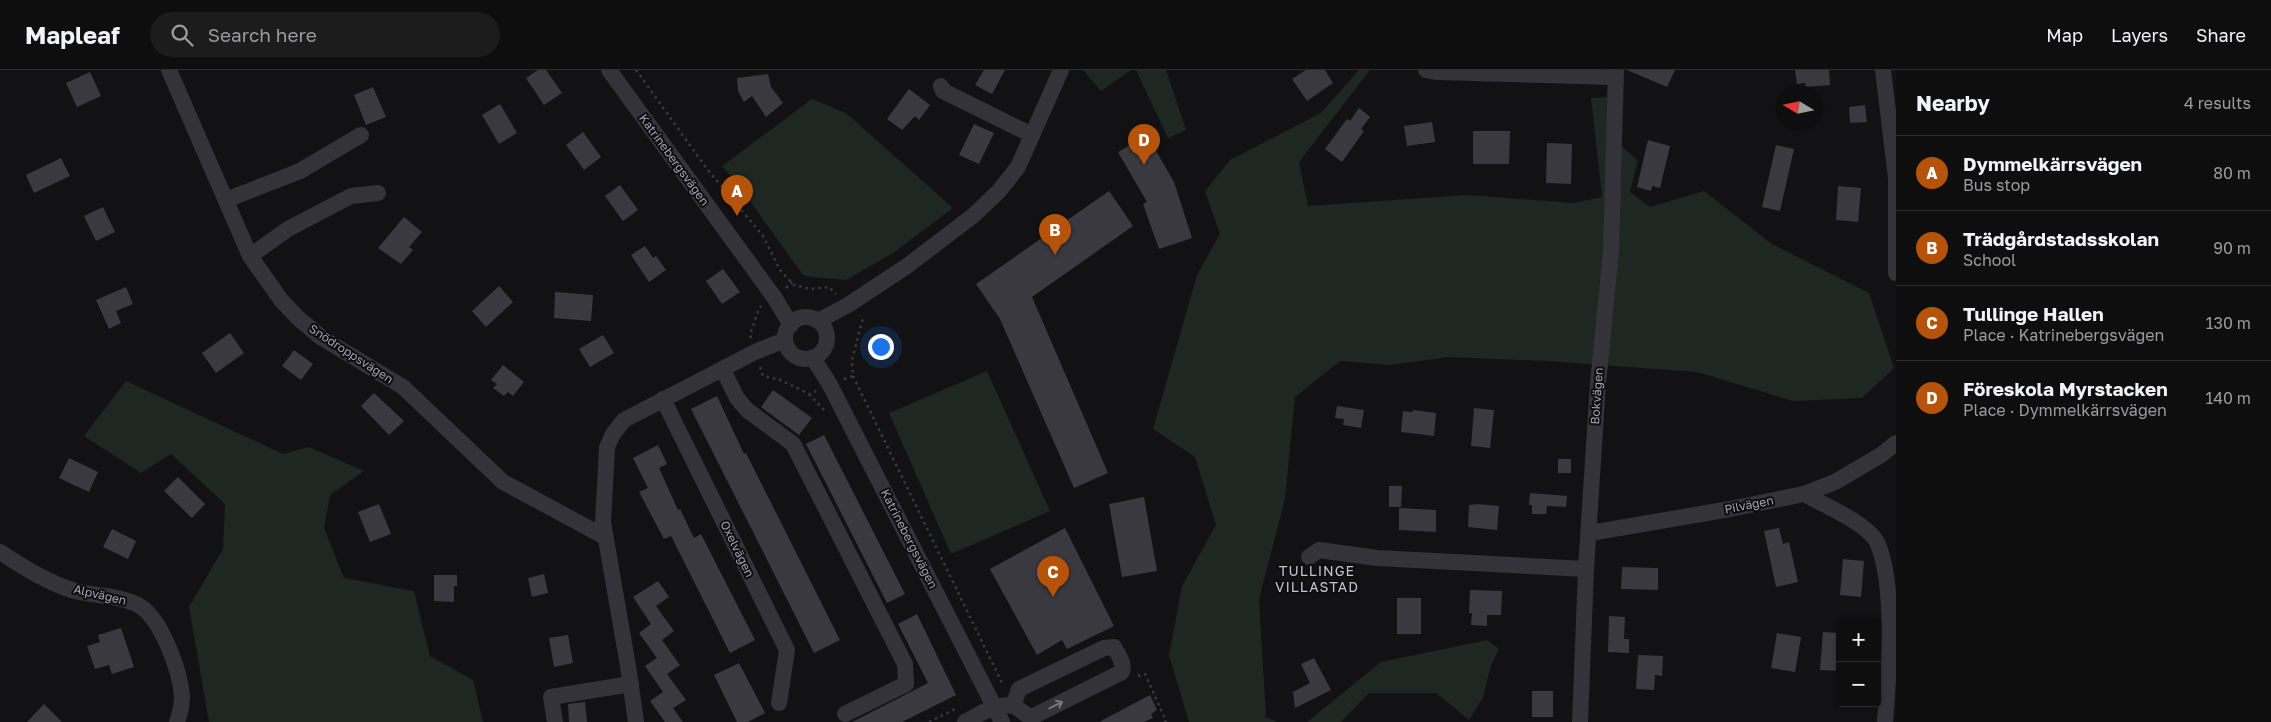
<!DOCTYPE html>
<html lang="en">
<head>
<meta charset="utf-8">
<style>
  :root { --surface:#0e0e0f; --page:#1c1c1d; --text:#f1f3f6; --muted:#9b9c9e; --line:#2e2e2f; --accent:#b45309 }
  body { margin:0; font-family:"Golos Text",sans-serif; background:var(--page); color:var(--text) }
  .controls { position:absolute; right:15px; bottom:15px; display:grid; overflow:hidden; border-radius:5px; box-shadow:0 1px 4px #0004 }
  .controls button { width:45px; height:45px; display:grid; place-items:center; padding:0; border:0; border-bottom:1px solid var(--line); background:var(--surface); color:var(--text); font:25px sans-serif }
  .compass { position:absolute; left:1776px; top:15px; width:45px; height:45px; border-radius:50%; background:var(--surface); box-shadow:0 1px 4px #0004; rotate:280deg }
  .you { position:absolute; left:880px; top:276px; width:18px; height:18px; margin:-12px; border:4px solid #fff; border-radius:50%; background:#1a73e8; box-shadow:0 0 0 8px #1a73e833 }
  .badge { display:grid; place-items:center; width:32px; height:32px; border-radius:50%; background:var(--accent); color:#fff; font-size:16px; font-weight:700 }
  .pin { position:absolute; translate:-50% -41px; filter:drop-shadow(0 1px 2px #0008) }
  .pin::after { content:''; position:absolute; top:26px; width:18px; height:15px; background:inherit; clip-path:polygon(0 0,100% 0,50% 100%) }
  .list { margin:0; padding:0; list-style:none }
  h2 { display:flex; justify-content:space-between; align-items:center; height:65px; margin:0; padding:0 20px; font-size:21px }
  h2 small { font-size:16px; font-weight:400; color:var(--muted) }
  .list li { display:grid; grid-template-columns:32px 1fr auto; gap:15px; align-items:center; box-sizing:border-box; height:75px; padding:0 20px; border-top:1px solid var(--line) }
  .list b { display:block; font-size:19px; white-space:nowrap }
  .list p { margin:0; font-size:16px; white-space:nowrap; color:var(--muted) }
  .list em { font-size:16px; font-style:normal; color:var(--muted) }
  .icon { flex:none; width:28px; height:28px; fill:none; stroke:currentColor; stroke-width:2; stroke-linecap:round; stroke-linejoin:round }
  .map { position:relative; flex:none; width:1896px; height:652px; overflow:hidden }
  header { display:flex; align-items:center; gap:30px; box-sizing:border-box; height:70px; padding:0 25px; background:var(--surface); border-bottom:1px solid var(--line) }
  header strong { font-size:24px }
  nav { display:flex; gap:28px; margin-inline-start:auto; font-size:18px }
  .search { width:350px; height:45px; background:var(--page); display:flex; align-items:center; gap:12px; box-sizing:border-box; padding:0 18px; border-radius:28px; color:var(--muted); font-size:19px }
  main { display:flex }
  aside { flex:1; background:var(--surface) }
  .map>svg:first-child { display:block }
  .green { fill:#1e2721 }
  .building { fill:#3a393f }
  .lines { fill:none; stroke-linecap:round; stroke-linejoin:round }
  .path { stroke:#393940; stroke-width:2.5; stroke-dasharray:2.5 4; stroke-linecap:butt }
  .minor { stroke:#343339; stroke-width:16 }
  .oneway { stroke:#767683 }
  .labels { text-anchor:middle; stroke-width:4; stroke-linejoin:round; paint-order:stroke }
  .street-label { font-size:12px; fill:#a2a2b5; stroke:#0d0d0f }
  .neighbourhood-label { font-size:14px; letter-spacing:1px; fill:#c4c4d1; stroke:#0d0d0f }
</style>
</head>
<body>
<header>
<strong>Mapleaf</strong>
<div class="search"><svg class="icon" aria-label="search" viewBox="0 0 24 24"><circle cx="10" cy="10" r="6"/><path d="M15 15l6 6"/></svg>Search here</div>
<nav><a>Map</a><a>Layers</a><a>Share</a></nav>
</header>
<main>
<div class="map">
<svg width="1896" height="652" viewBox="0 0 1896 652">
  <rect width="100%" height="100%" fill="#121214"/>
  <!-- green -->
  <g class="green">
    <polygon points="1083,0 1131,0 1101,21"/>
    <polygon points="1136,0 1166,0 1186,60 1168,68"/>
    <polygon points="1359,0 1370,0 1299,92 1308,136 1467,125 1574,133 1602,127 1591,28 1611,27 1612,67 1638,91 1630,122 1650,137 1704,121 1772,174 1869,223 1894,298 1862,328 1793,331 1697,302 1547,291 1449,287 1390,295 1340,291 1295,327 1285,429 1259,529 1266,647 1278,652 1189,652 1169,585 1182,516 1216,455 1195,387 1153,359 1197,205 1220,164 1205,121 1230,90 1321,43"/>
    <path d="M 812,29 L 846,43 L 953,138 L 893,183 L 846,210 C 831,208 817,209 803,205 L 739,116 L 722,96 Z"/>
    <polygon points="987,301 1050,441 951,484 889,343"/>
    <polygon points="126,311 283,384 309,377 364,401 330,425 324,458 344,508 414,521 430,586 473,610 483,652 209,652 189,537 223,479 225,434 171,384 141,403 84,366"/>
    <polygon points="1487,570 1499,579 1491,595 1483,627 1469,650 1436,623 1369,623 1341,652 1307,652 1381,592"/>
  </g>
  <!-- building -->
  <g class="building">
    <polygon points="538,0 546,0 562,23 544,35 526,8"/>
    <polygon points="984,0 1005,0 992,24 975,15"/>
    <polygon points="1306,0 1325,0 1333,13 1307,31 1292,9"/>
    <polygon points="1627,0 1675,0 1667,17"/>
    <polygon points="1795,0 1829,0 1830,15 1805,17 1805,13 1797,14"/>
    <polygon points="90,2 101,26 77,37 66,13"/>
    <polygon points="768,4 771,17 783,33 766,47 752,26 744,32 738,21 737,8"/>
    <polygon points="373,17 386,47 366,55 354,25"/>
    <polygon points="909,19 930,35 919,50 915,46 902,60 887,49"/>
    <polygon points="500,34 517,63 499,74 482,45"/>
    <polygon points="1865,35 1867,52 1850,53 1849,37"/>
    <polygon points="1359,38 1370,47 1361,59 1364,61 1342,92 1325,79 1347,49 1350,51"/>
    <polygon points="1432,52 1435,72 1407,76 1404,56"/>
    <polygon points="974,54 994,63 979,94 959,85"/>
    <polygon points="1473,61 1510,61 1509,94 1473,94"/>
    <polygon points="583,62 601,87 584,100 566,75"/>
    <polygon points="1147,65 1174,112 1192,168 1159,179 1143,134 1147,132 1118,82"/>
    <polygon points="1648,70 1670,76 1660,118 1652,116 1651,121 1637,117"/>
    <polygon points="1547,73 1572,74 1571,114 1546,113"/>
    <polygon points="1776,75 1794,79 1780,141 1762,137"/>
    <polygon points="61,88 70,106 34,123 26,105"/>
    <polygon points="620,115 638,140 623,151 605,126"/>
    <polygon points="1838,116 1861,118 1858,152 1836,150"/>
    <polygon points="1109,121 1133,156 1032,227 1108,403 1074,418 1000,249 976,214"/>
    <polygon points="103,137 115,162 96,171 84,146"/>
    <polygon points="404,147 422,162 409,177 413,180 401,194 378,178"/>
    <polygon points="645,176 653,188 656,186 666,200 649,212 631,185"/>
    <polygon points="723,199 740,222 722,234 706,211"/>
    <polygon points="499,216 513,232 486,257 472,241"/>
    <polygon points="126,217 133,234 116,241 121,253 109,259 96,230"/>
    <polygon points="555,222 593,225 591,251 554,248"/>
    <polygon points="230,263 244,283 216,303 202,283"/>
    <polygon points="603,265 614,283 590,297 579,279"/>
    <polygon points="294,280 313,294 301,310 282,296"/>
    <polygon points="503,295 524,312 513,326 508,322 504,326 493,318 497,314 491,310"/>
    <polygon points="773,320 812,348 799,365 761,337"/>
    <polygon points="374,323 404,351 389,365 361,336"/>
    <polygon points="717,326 744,384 746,383 840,570 814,583 691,339"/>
    <polygon points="1337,336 1364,340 1361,358 1343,355 1344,349 1335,348"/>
    <polygon points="1474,338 1494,340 1490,378 1471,376"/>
    <polygon points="1413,340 1436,343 1434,366 1401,362 1403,341 1412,342"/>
    <polygon points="824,365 905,524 887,533 806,374"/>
    <polygon points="658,375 667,394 659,398 678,440 680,439 694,468 701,464 755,570 730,583 671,466 664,469 639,422 648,418 633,388"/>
    <polygon points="69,388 98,402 89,422 59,408"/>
    <rect x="1558" y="389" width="13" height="14"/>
    <polygon points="178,407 205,434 192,448 164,421"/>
    <polygon points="1389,416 1402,416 1401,437 1389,437"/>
    <polygon points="1530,423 1567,426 1566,437 1547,436 1546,444 1532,444 1532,435 1529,435"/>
    <polygon points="1144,427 1157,501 1122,507 1109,434"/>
    <polygon points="379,434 391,464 370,472 358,442"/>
    <polygon points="1478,434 1499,436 1497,460 1468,457 1469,435"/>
    <polygon points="1399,438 1436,440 1436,462 1399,460"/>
    <polygon points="1065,458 1114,556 1067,579 1062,570 1037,585 990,499"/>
    <polygon points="1779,458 1783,474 1789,472 1798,512 1776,517 1764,461"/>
    <polygon points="112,459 136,471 128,489 103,477"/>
    <polygon points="1843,489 1864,491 1861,527 1840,525"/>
    <polygon points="1622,497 1658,498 1658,520 1621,519"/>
    <polygon points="544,504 548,523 532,527 528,508"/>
    <polygon points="434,505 457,505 457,516 454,516 454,532 434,531"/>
    <polygon points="658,511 669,527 656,536 674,561 662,570 680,595 667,604 686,630 673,638 683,652 665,652 650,631 663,622 645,596 657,588 639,563 651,554 633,527"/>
    <polygon points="1470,520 1502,521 1501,545 1487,545 1487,556 1471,555 1472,543 1469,543"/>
    <rect x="1397" y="528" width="24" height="36"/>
    <polygon points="917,544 956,625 902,652 852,652 928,613 898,554"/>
    <polygon points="1609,546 1625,547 1624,569 1629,569 1629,583 1608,582"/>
    <polygon points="121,558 134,597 112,604 109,595 95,599 87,576 100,572 98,565"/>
    <polygon points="1823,562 1840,563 1840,601 1820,600"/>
    <polygon points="1777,563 1801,567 1795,602 1771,598"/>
    <polygon points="568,565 573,593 554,597 549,568"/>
    <polygon points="1638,585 1663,586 1662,606 1655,605 1654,620 1636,619"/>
    <polygon points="1314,588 1331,620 1295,638 1293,622 1310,613 1301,594"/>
    <polygon points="739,593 765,643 748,652 737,652 714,605"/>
    <rect x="1532" y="621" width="21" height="26"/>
    <polygon points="1150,625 1157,640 1151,644 1153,648 1144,652 1099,652"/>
    <polygon points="585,632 587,652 569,652 568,634"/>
    <polygon points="44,634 62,652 27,652"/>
  </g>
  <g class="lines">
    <!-- path -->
    <g class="path">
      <polyline points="636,0 707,99 763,166 780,200 794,215 810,219 829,217 836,224"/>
      <polyline points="786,218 792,212"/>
      <polyline points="751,268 750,265 758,241 761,236"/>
      <polyline points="760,297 763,306 781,310 809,324 816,321"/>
      <polyline points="853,306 1003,615"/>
      <polyline points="844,309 853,306 852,290 863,248 861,246"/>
      <polyline points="809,324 824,340"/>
      <polyline points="1138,606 1145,604 1166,651 1164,652"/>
      <polyline points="929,652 955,639"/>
    </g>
    <!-- minor -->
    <g class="minor">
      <polyline points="169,0 250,186 281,230 298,248 322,268 403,317 503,412 605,467"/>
      <polyline points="609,0 774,227 791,255"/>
      <polyline points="1426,0 1438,2 1615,7"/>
      <polyline points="1883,0 1896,108"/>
      <polyline points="941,16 943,21 1032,65"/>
      <polyline points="1896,108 1896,203"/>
      <polyline points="226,130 300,101 361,65"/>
      <polyline points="250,186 288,159 351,126 378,123"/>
      <circle cx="806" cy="268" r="21"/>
      <polyline points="818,251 848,235 907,196 974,145 999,121 1018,97 1061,0"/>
      <polyline points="813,288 830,315 1002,652"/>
      <polyline points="723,300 737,328 747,340 793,374 905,594 906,614 845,644"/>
      <polyline points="663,329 787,580 779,633"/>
      <path d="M 1804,424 C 1824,435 1865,452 1877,472 C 1896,516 1889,602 1885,652"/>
      <polyline points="1590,463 1730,439 1804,424 1835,412 1881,385 1896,373"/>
      <path d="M 0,482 C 23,497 48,513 75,521 C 95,526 119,525 138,535 C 161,547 180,601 182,626 C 182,635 180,644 177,652"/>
      <polyline points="1309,487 1319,480 1377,488 1586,499"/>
      <polyline points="555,652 551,627 631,614"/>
      <polyline points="636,652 628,596 603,452 607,377 613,364 624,350 755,282 785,270"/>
      <path d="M 965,652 C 979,645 996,632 1013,636 C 1021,638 1024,647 1034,646 L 1122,602 C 1125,593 1118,585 1114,577 L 1104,578 L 1019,619 L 1013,636"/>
      <polyline points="1580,652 1586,499 1598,313 1611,181 1616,0"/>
    </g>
  </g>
  <!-- one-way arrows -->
  <defs><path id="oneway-shaft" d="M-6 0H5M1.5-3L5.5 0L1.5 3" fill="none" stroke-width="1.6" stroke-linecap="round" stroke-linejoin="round" transform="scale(1.25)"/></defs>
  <use class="oneway" href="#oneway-shaft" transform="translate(1056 635) rotate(-27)"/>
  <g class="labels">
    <!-- street labels -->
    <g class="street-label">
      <text transform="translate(674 90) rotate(54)" y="4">Katrinebergsvägen</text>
      <text transform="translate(351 284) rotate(33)" y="4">Snödroppsvägen</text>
      <text transform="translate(1597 326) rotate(-86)" y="4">Bokvägen</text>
      <text transform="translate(1749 435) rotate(-11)" y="4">Pilvägen</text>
      <text transform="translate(909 469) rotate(63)" y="4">Katrinebergsvägen</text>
      <text transform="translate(737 479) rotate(64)" y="4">Oxelvägen</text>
      <text transform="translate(100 525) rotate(13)" y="4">Alpvägen</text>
    </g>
    <!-- neighbourhood labels -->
    <g class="neighbourhood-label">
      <text x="1317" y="506">TULLINGE<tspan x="1317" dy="16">VILLASTAD</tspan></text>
    </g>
  </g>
</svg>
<div class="controls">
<button>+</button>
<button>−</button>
</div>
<svg class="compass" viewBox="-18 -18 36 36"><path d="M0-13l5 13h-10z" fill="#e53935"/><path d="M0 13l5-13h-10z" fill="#9b9c9e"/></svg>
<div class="you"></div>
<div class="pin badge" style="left:737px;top:146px">A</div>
<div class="pin badge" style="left:1055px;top:185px">B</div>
<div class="pin badge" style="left:1053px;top:527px">C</div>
<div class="pin badge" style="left:1144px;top:95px">D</div>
</div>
<aside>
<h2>Nearby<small>4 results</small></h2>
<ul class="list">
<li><span class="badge">A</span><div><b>Dymmelkärrsvägen</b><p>Bus stop</p></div><em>80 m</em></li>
<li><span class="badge">B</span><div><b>Trädgårdstadsskolan</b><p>School</p></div><em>90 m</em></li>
<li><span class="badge">C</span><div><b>Tullinge Hallen</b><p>Place · Katrinebergsvägen</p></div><em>130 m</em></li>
<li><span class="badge">D</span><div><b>Föreskola Myrstacken</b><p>Place · Dymmelkärrsvägen</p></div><em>140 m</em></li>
</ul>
</aside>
</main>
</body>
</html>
